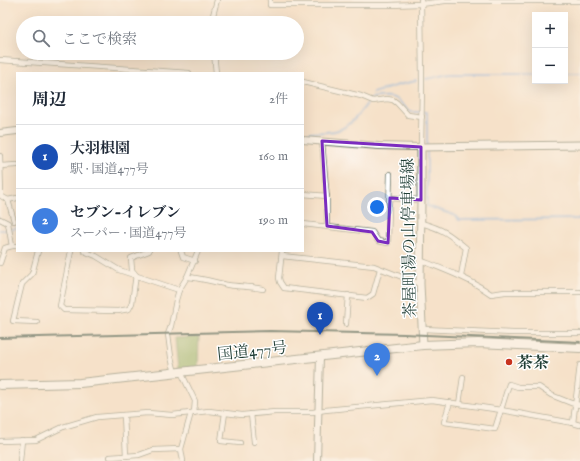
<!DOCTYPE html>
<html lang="ja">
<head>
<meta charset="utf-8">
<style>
  :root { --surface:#fff; --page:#f6f6f7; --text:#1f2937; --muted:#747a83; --line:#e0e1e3; --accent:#2563eb }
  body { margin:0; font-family:"IM FELL English","Noto Serif JP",serif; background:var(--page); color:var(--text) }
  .controls { position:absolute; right:12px; top:12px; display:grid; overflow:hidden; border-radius:0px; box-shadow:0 4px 16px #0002 }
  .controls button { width:36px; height:36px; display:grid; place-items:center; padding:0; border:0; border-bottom:1px solid var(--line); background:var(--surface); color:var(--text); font:20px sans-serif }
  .you { position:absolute; left:377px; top:207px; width:14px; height:14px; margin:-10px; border:3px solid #fff; border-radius:50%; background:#1a73e8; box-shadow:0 0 0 6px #1a73e833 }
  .badge { display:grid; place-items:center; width:26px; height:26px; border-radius:50%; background:var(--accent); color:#fff; font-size:13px; font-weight:700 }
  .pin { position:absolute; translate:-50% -33px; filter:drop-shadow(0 1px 2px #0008) }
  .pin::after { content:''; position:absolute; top:21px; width:14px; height:12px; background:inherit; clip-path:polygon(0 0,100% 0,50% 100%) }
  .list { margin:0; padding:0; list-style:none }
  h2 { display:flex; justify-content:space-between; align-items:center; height:52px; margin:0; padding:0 16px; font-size:17px }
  h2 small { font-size:13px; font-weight:400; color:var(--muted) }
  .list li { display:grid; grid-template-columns:26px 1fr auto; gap:12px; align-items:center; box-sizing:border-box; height:64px; padding:0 16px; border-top:1px solid var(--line) }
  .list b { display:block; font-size:15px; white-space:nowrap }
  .list p { margin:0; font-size:13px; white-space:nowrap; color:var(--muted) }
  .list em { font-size:13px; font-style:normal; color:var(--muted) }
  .icon { flex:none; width:22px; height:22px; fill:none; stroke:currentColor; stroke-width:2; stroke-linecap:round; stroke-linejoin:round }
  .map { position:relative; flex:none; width:580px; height:461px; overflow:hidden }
  .search { position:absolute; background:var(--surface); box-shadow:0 4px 16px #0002; left:16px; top:16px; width:288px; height:44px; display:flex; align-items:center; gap:10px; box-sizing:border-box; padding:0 14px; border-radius:22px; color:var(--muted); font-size:15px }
  .panel { position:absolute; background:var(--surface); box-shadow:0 4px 16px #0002; left:16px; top:72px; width:288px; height:180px; border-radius:0px }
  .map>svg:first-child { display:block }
  .forest { fill:#90b66b; stroke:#587a50 }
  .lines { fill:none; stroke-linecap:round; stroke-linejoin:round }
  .stream { stroke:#6fa8df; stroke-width:2 }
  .minor-casing { stroke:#6a7668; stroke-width:6 }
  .tertiary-casing { stroke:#6a7668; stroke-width:8 }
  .secondary-casing { stroke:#6a7668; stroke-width:9 }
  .trunk-casing { stroke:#6a7668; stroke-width:10 }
  .minor { stroke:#fff; stroke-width:4.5 }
  .tertiary { stroke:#fff; stroke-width:6 }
  .secondary { stroke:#fff; stroke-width:7 }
  .trunk { stroke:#fff; stroke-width:8 }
  .rail { stroke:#1f3d34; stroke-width:2 }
  .marked { fill:none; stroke:#7b2cbf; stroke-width:3; stroke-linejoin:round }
  .poi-dot { fill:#c8321e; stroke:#fff; stroke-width:1.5 }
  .labels { text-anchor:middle; stroke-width:3; stroke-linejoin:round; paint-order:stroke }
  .street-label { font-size:16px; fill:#1f3d34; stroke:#fff }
  .poi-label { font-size:16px; font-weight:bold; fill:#1f3d34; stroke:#fff; text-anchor:start }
</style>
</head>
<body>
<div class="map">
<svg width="580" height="461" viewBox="0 0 580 461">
  <rect width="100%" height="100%" fill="#fff"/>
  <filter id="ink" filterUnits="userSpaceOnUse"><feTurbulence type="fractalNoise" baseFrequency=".025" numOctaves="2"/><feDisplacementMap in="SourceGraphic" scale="8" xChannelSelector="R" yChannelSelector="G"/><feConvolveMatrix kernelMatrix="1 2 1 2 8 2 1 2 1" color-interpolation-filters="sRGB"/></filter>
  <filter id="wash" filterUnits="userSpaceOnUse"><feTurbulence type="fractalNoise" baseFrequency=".012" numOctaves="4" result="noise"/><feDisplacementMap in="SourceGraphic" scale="16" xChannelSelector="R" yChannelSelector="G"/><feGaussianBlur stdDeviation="0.9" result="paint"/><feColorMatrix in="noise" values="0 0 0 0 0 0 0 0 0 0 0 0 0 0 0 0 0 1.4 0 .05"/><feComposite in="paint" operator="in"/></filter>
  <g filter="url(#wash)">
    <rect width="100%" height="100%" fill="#f6e1c9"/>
    <!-- forest -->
    <polygon class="forest" points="199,337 198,367 178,369 175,338"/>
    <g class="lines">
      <!-- stream -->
      <g class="stream">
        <polyline points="565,73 580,73"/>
        <polyline points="426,79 449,74 535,74"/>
        <polyline points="373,93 398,85 416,81"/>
        <path d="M 308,135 L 310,133 C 319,132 329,133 338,130 C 352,126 363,109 371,98 C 394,95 395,96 410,112 L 427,112 L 427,206 L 454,215 L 459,220 L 580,219"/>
        <polyline points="0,230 6,230 17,228"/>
      </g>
    </g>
  </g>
  <g filter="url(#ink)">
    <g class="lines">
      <!-- minor casing -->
      <g class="minor-casing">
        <g id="minor">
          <polyline points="270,0 270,5 389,5 421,4 445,1 580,1"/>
          <polyline points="211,23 217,0"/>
          <polyline points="214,53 216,73"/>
          <polyline points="0,60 189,73"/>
          <polyline points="303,82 361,96 373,101 387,99 393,100 397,103 408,115 422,117"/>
          <polyline points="322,141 327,199 327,226"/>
          <polyline points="421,147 422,82 421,0"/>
          <polyline points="0,156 1,196 8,200 17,198"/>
          <polyline points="0,166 17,165"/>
          <polyline points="303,194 327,196"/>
          <polyline points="390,198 421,200"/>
          <polyline points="8,200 14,221"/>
          <polyline points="0,219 8,223 12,246 17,246"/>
          <path d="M 421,223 C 443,229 449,234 466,248 L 461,276"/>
          <polyline points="303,224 372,232 378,241 388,243 390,174"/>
          <polyline points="71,251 60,306 64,310 118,311 129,309 132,303 136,275 132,270 131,258 149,251"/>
          <polyline points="84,251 96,256 119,270 179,290"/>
          <polyline points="181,251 183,257 195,261"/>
          <polyline points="282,251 279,278 280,282 284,288 367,298 373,294 380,269"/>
          <polyline points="282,256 374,266 420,284"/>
          <path d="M 420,260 C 445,270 470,279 491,294 L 505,292 L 580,292"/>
          <polyline points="0,263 5,248 12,246"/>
          <path d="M 187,277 C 201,278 214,282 228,285 C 240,287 250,286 263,289"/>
          <polyline points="37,322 13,321 22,284 32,274 38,251"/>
          <polyline points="346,324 348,295"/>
          <polyline points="423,329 513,333 580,333"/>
          <polyline points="181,372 195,401 194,413"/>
          <polyline points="175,373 171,357 168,334 171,326 176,300 179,290 187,277 198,251"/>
          <polyline points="450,402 444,422 495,429 509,384 518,387 539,387 551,395 571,403 580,405"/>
          <polyline points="459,404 463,377"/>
          <polyline points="225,413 221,441 240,443"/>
          <polyline points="251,414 254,442"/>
          <polyline points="124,415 126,456"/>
          <polyline points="573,423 580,425"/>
          <polyline points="0,441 36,440 63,427 97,417 148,413 172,415 209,411 242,415 275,412 313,412 325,410 432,400 501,410 573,423 580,365"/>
          <polyline points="110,457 139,455 153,450 181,449"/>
          <polyline points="20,461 22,440"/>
          <polyline points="183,461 181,449 191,413"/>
        </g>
      </g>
      <!-- tertiary casing -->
      <g class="tertiary-casing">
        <g id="tertiary">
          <polyline points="0,133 17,131"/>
          <polyline points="303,140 379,146 421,147"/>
          <polyline points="317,461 320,356"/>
        </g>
      </g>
      <!-- secondary casing -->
      <g class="secondary-casing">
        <polyline id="secondary" points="423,345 420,284 421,200 421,147 580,145"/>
      </g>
      <!-- trunk casing -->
      <g class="trunk-casing">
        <polyline id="trunk" points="0,385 80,383 423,345 478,343 580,348"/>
      </g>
      <!-- minor -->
      <use href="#minor" class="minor"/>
      <!-- tertiary -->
      <use href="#tertiary" class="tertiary"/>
      <!-- secondary -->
      <use href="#secondary" class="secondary"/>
      <!-- trunk -->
      <use href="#trunk" class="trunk"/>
      <!-- rail -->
      <polyline class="rail" points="0,338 270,331 404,334 580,342"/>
    </g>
  </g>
  <!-- marked area -->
  <path d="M0 0H580V461H0ZM 322,141 L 421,147 L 421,200 L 390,198 L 388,243 L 378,241 L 372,232 L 327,226 Z" fill="#f6e1c9" fill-opacity=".55" fill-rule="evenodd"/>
  <path class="marked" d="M 322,141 L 421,147 L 421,200 L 390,198 L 388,243 L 378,241 L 372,232 L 327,226 Z"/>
  <!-- markers -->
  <circle class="poi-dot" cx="509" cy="362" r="4"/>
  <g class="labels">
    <!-- street labels -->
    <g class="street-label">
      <text transform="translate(408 238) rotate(-91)" y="6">茶屋町湯の山停車場線</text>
      <text transform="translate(252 350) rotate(-6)" y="6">国道477号</text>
    </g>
    <!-- poi labels -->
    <g class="poi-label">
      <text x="517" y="368">茶茶</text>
    </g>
  </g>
</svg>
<div class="controls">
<button>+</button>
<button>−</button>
</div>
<div class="you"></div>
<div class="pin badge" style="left:320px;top:335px;background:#1a4fb4">1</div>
<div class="pin badge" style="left:377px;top:376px;background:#3f7fe0">2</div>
<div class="search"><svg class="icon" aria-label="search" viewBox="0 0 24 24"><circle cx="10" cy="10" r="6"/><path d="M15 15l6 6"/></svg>ここで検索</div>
<section class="panel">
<h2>周辺<small>2件</small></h2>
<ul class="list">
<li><span class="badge" style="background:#1a4fb4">1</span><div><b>大羽根園</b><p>駅 · 国道477号</p></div><em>160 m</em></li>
<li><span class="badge" style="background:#3f7fe0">2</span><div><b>セブン-イレブン</b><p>スーパー · 国道477号</p></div><em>190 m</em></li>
</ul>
</section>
</div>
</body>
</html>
